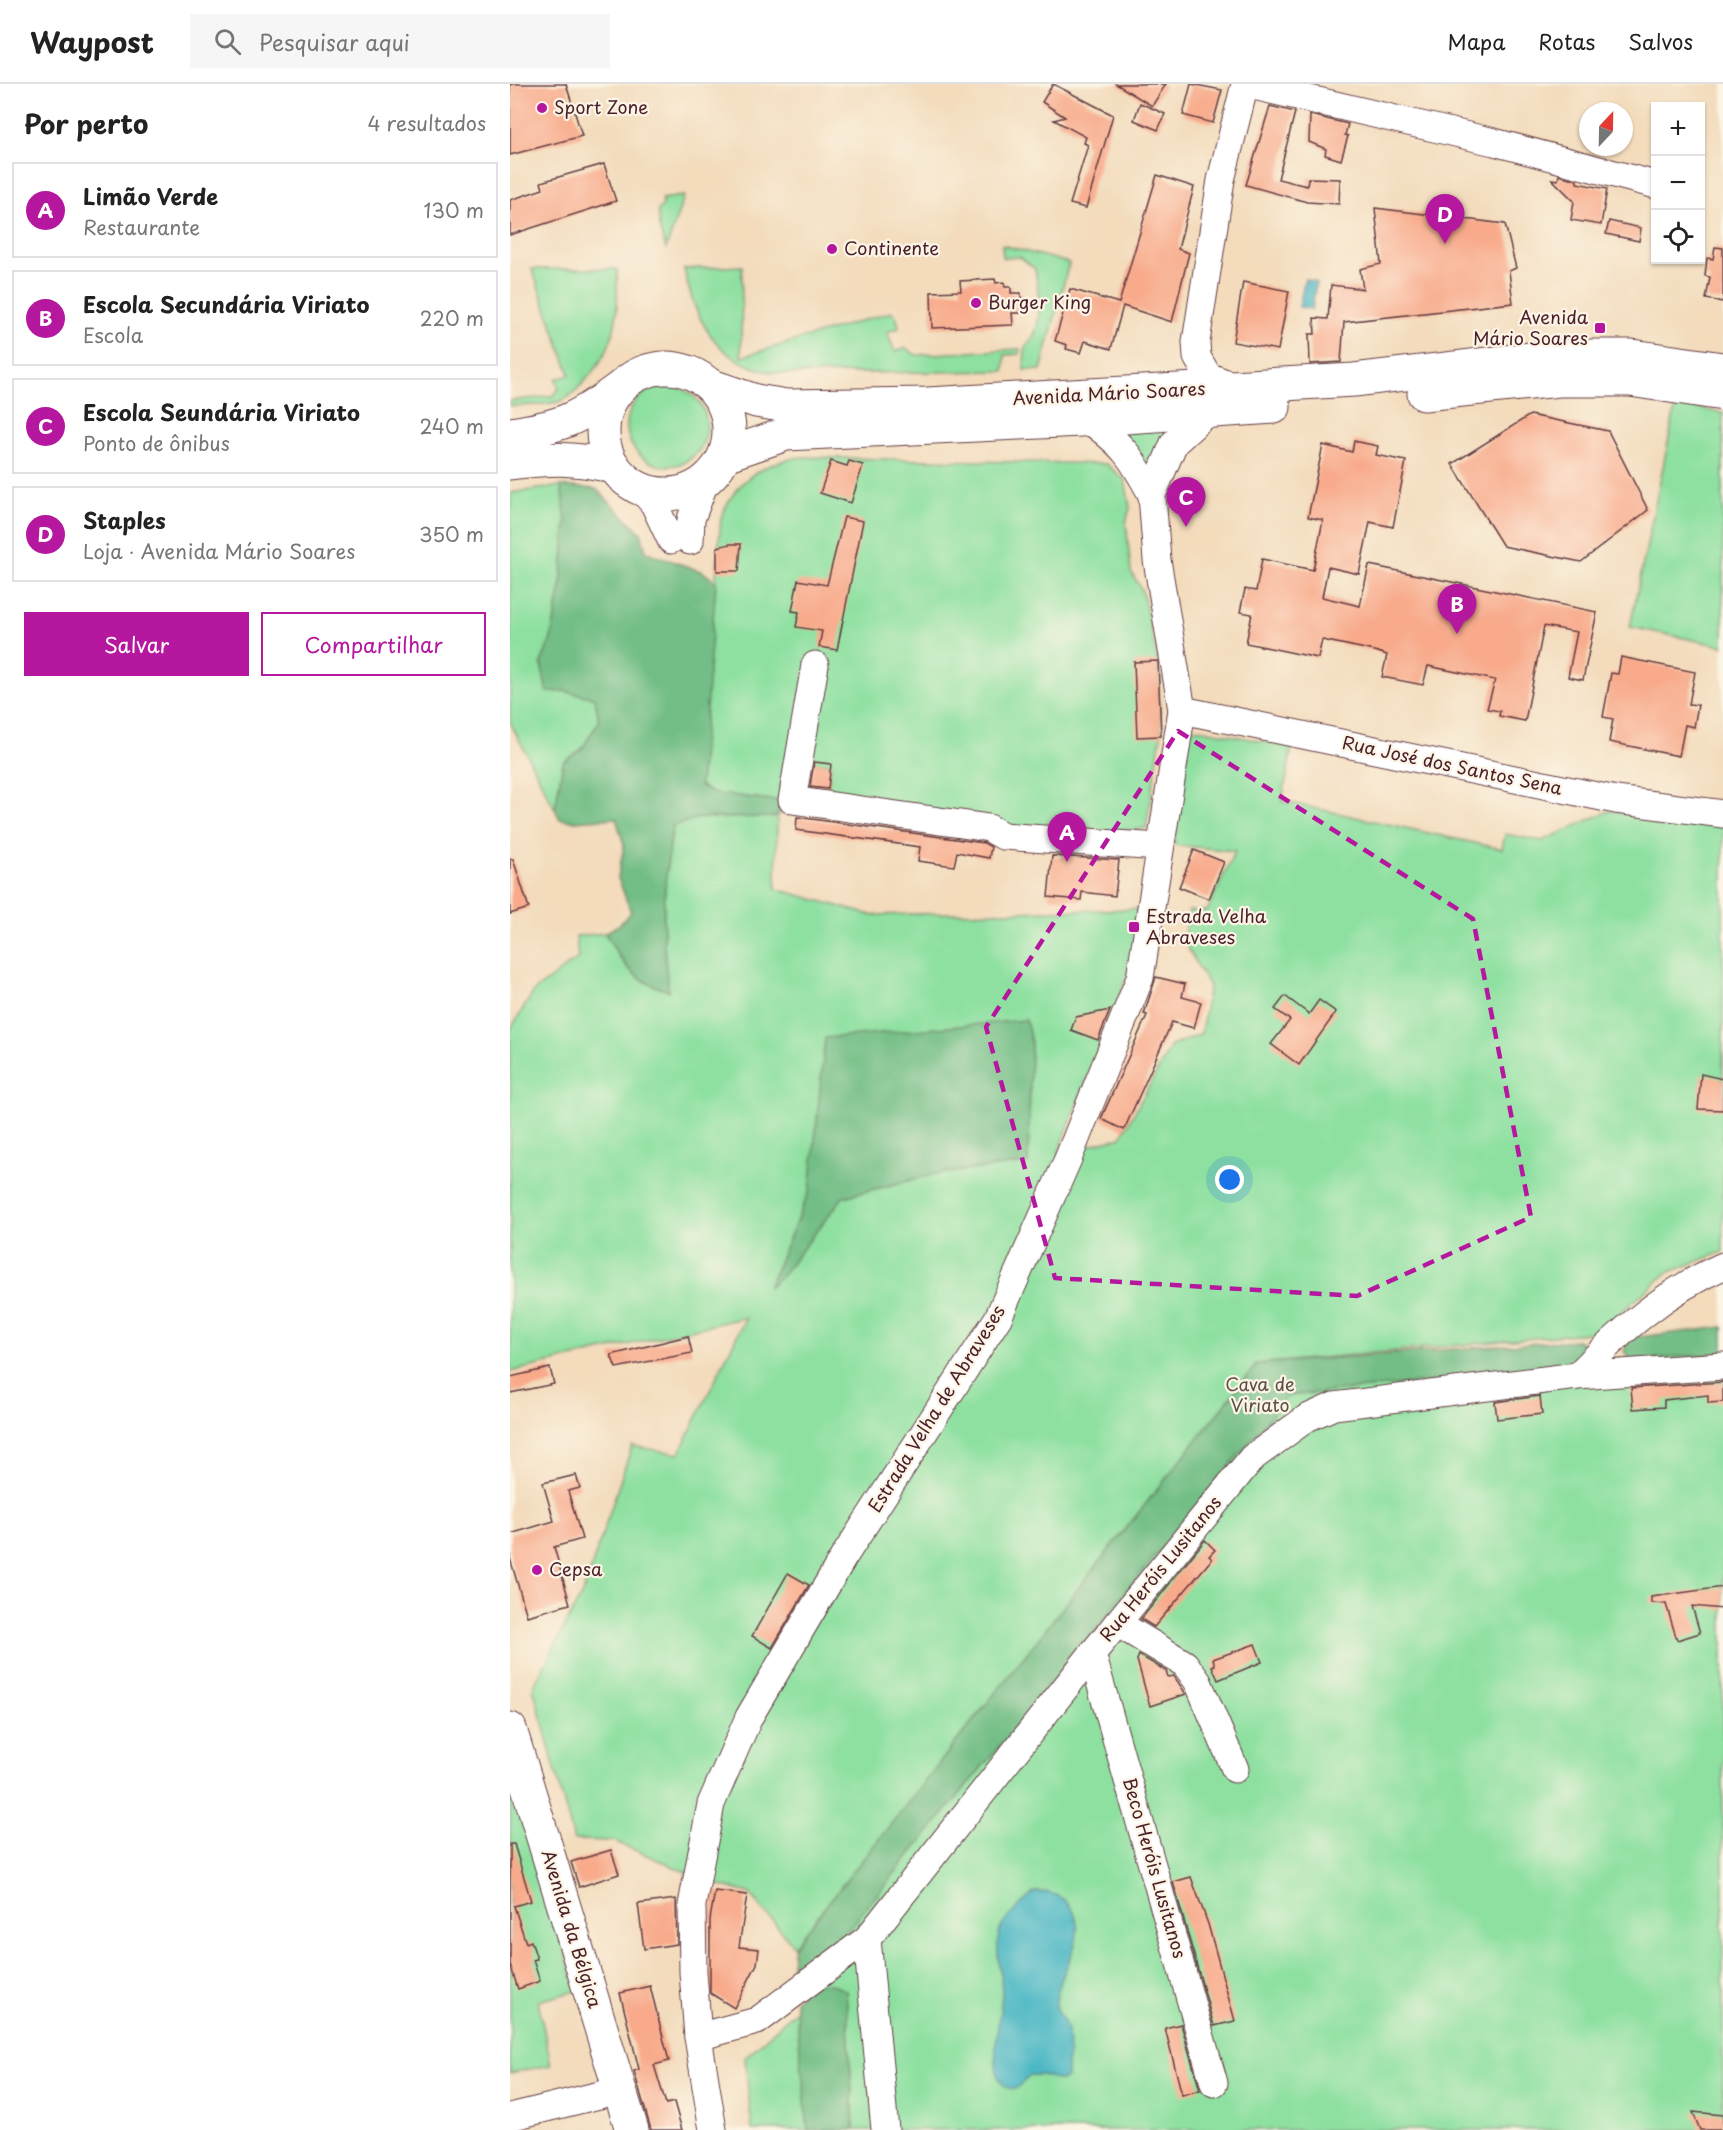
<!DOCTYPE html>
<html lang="pt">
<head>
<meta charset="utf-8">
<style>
  :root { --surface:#fff; --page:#f6f6f6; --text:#222; --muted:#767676; --line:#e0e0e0; --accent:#b5179e }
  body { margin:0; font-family:"Playpen Sans",sans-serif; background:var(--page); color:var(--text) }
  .controls { position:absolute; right:18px; top:18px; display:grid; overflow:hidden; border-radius:0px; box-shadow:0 2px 4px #0004 }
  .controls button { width:54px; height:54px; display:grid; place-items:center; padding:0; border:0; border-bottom:2px solid var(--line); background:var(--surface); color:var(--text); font:30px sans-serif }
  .compass { position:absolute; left:1069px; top:18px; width:54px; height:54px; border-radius:50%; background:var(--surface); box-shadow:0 2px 4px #0004; rotate:22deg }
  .you { position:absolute; left:720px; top:1096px; width:21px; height:21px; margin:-15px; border:4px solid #fff; border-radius:50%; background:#1a73e8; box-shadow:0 0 0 9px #1a73e833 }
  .badge { display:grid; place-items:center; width:39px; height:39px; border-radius:50%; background:var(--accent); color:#fff; font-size:20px; font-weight:700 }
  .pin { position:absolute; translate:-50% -50px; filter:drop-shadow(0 2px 3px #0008) }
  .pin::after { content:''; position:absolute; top:32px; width:21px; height:18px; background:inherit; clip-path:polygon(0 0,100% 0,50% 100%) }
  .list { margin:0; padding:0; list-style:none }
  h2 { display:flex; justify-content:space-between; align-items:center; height:78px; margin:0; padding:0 24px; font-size:26px }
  h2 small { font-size:20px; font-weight:400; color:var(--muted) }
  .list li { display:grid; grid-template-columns:39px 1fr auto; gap:18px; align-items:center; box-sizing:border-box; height:96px; margin:0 12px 12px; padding:0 12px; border:2px solid var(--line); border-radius:0px }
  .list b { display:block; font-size:22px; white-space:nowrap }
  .list p { margin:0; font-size:20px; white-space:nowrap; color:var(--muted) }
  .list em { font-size:20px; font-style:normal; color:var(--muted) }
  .actions { display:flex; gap:12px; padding:18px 24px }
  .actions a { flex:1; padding:14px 0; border:2px solid var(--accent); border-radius:0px; text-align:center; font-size:21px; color:var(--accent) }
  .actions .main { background:var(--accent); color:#fff }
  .icon { flex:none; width:33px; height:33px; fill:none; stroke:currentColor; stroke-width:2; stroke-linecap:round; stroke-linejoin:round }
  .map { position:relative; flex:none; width:1213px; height:2046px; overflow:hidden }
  header { display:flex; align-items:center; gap:36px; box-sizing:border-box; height:84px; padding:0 30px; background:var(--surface); border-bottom:2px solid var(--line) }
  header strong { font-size:28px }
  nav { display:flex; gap:33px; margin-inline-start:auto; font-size:21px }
  .search { width:420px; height:54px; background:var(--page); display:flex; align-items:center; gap:15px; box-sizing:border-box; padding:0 21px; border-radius:0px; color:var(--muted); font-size:22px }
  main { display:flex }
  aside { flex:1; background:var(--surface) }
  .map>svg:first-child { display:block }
  .green { fill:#8de0a0; stroke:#6c8066; stroke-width:1.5; fill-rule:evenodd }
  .forest { fill:#72be86; stroke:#5e6e58; stroke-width:1.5 }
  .water { fill:#4ab7c4; stroke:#4a6b78; stroke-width:1.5 }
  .building { fill:#f8aa8b }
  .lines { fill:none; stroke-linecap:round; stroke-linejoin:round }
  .minor-casing { stroke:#633b41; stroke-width:29 }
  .major-casing { stroke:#633b41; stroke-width:35 }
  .minor { stroke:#fff; stroke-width:27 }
  .major { stroke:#fff; stroke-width:33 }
  .marked { fill:none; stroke:#b5179e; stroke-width:4.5; stroke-dasharray:12 8; stroke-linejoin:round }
  .poi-dot { fill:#b5179e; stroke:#fcf5e5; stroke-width:2 }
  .labels { text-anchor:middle; stroke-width:4.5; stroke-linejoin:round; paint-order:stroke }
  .poi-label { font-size:18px; fill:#4a1f2b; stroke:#fcf5e5; text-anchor:start }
  .street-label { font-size:18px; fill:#4a1f2b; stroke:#fcf5e5 }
  .park-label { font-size:18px; fill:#5b4f48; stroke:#fcf5e5 }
</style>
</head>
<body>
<header>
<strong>Waypost</strong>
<div class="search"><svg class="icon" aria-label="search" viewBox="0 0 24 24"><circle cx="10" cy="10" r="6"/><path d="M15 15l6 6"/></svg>Pesquisar aqui</div>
<nav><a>Mapa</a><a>Rotas</a><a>Salvos</a></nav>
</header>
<main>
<aside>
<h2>Por perto<small>4 resultados</small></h2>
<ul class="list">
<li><span class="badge">A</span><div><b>Limão Verde</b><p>Restaurante</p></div><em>130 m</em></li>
<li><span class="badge">B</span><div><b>Escola Secundária Viriato</b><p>Escola</p></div><em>220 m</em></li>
<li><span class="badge">C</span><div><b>Escola Seundária Viriato</b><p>Ponto de ônibus</p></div><em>240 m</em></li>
<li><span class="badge">D</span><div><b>Staples</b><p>Loja · Avenida Mário Soares</p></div><em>350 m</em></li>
</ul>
<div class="actions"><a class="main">Salvar</a><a>Compartilhar</a></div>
</aside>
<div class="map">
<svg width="1213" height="2046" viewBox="0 0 1213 2046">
  <rect width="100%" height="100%" fill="#fcf5e5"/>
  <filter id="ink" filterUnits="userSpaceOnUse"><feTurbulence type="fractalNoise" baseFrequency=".0167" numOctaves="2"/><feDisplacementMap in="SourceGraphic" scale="12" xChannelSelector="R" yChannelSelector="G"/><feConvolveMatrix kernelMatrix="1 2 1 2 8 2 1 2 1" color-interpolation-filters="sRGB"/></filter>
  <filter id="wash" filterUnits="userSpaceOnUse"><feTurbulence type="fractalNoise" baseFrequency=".008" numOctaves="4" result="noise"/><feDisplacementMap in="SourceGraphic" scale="24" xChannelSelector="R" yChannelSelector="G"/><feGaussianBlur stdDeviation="1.35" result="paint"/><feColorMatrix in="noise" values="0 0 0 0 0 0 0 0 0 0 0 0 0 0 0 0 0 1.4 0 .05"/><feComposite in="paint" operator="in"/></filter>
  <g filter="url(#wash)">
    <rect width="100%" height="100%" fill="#f3dbbc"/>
    <!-- green -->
    <g class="green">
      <polygon points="174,112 156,165 149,143 148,126 153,121 152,115"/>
      <path d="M 492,161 L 559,179 L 531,286 L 514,286 L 515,263 C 535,246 529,210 525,185 L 510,173 L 493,174 Z"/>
      <path d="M 232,182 L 231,273 L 381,228 C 387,231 388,238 389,244 L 377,248 L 385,268 L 396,264 L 406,271 L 510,265 L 510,270 L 495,271 L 494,287 L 278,290 C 213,287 186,243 174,185 Z"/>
      <path d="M 22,185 L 107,185 C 108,232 109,260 75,297 C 68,304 61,314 51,317 C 35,322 16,321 0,322 L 0,317 L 42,312 L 49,305 L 46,295 L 60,291 Z"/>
      <circle cx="157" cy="342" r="40"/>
      <polygon points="1166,320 1213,329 1213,562 1120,543"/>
      <polygon points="670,340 640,398 609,344"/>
      <path d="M 290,373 L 596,380 L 615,396 L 620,424 L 616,438 L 621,488 L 632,506 L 648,577 L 651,652 L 636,744 L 613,748 L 503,744 L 317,713 L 321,680 L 296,677 L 292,710 L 267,733 L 266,805 L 361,831 L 630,825 L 622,879 L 548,1070 L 611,1053 L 661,962 L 691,950 L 699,902 L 673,856 L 679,827 L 697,827 L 725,767 L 664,761 L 679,651 L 684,644 L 782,663 L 772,717 L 992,765 L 995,750 L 1032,757 L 1099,727 L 1213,737 L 1213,1168 L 1157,1189 L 1088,1248 L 747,1280 L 284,1862 L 239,1809 L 201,1799 L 104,1757 L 64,1756 L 23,1603 L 73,1508 L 122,1362 L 169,1370 L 236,1233 L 0,1288 L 0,946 L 24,907 L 68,874 L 66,852 L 95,849 C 115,882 121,896 159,907 C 150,852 153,797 163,742 L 188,734 L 267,733 L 269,717 L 202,709 L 190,702 L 190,677 L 211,434 C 225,396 251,380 290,373 ZM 516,936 L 521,959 L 518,1079 L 425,1090 L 333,1113 L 273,1190 L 259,1202 L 300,1106 Z"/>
      <polygon points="51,402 56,436 51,503 41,555 31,579 37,608 55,607 85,614 89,637 72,665 53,679 45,725 0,638 0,409"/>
      <polygon points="1213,1270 1213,2046 344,2046 336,1907 278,1905 282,1879 289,1885 315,1874 777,1312 1055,1284 1074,1272 1120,1276"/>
      <polygon points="0,1681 67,1907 28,1917 41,1981 0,1989"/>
      <polygon points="287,1925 298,2046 242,2046 235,1974"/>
    </g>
    <!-- forest -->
    <g class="forest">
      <path d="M 51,402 L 86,405 L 131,449 L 136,468 L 193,488 L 206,498 L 190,702 L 202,709 L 269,717 L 267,733 L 188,734 L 163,742 C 153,797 150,853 159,907 C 121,896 115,882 95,849 L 110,840 L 121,828 L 108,794 L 114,761 L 106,734 L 64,737 L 50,735 L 45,725 L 53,678 L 72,665 L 89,637 L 85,614 L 55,607 L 37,608 L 31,579 L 41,555 L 51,503 L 56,436 Z"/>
      <polygon points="516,936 521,959 518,1079 425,1090 333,1113 273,1190 258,1204 300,1106 315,954"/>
      <polygon points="1213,1243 1213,1270 1120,1276 1114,1267 1120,1254"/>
      <polygon points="1067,1256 1072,1259 1074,1272 1055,1284 777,1312 315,1874 293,1886 282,1879 284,1862 747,1280"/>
      <polygon points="304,1899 322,1900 336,1907 344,2046 298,2046 285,1916"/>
    </g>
    <!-- water -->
    <g class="water">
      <polygon points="795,195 806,198 802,225 789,223"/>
      <path d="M 526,1808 C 539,1808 550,1810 559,1821 C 583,1850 548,1887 546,1917 C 545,1927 553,1934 556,1943 C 562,1958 556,1977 557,1993 L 551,1997 L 533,1991 L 521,1991 L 505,2005 C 471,2005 492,1928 492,1909 C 492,1888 483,1864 491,1844 C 493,1838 520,1810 526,1808 Z"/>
    </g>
    <g id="blocks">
      <!-- building -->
      <g class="building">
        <polygon points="0,0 56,0 72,52 0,71"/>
        <polygon points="543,0 603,31 576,124 560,120 578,61 574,59 576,53 544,36 555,33 532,18"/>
        <polygon points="606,0 656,0 642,22"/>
        <polygon points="681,0 712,6 703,39 673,31"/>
        <polygon points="630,19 655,30 648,46 624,36"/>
        <polygon points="760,22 785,28 768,95 797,102 798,94 830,95 829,120 797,118 736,101"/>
        <polygon points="800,31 838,40 835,51 838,52 831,76 815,71 816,65 799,58"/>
        <polygon points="94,80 106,117 0,151 0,116 33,105 31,98"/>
        <polygon points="647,91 684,103 668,165 679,169 662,238 613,222 601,265 575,257 571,269 556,265 557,261 545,257 560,205 609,219"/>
        <polygon points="1049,91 1067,96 1067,99 1097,105 1091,141 1061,136 1064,117 1042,95 1048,96"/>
        <polygon points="865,124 995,140 1006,184 999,187 1003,219 834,238 831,278 800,280 799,250 805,250 804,234 818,235 821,201 853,205 850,185 871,180"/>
        <polygon points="1099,137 1131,144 1129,157 1096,150"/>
        <polygon points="1205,163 1213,164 1213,218 1196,215 1200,193 1195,192 1197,174 1203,175"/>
        <polygon points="485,195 486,199 494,198 495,203 501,203 501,209 511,209 512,229 502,229 503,241 422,244 421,208 451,207 450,197"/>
        <polygon points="733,198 779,207 768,266 723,258"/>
        <polygon points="1020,331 1098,347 1138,426 1071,478 993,462 942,380"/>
        <polygon points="844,357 868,362 866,371 896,377 883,443 860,438 849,490 818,483 812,513 850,522 859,481 1087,528 1073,596 1058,593 1067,548 1034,542 1015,637 989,632 990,627 977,625 985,596 918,582 913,601 872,593 877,571 865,567 812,556 808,574 736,559 742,530 730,528 735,505 746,507 752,475 803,486 813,436 798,433 813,361 842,368"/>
        <polygon points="321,377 337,382 339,377 353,381 341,419 310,409"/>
        <polygon points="334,433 353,437 327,566 309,563 312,547 286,543 289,528 282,527 288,496 317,501"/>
        <polygon points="220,460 231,460 229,487 207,487 207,463"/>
        <polygon points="1111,573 1185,588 1179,620 1188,621 1184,643 1175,641 1169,672 1099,658 1103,635 1093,633 1101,589 1108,590"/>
        <polygon points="648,577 651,652 627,653 624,578"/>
        <polygon points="304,678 321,680 318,705 300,703"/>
        <polygon points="287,733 474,759 481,763 479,774 447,768 444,782 408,777 410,763 286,746"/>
        <polygon points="684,766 714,778 699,815 669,803"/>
        <polygon points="542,772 609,776 605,812 572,808 571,816 538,813"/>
        <polygon points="0,775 3,775 19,824 0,830"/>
        <polygon points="646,893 675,900 672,913 691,918 684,944 662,938 614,1046 591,1035 637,931 634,930"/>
        <polygon points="775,912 799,930 809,916 826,928 789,981 761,960 780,936 765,925"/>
        <polygon points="600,926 588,956 561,946 566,933"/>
        <polygon points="1191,990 1213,995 1213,1026 1188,1025"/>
        <polygon points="178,1252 182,1269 106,1284 101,1271"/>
        <polygon points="40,1284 44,1300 0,1309 0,1293"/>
        <polygon points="1213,1298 1213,1318 1198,1319 1198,1311 1154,1316 1154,1323 1123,1325 1121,1304"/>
        <polygon points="1030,1312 1032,1330 987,1335 985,1318"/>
        <polygon points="66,1391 70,1404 58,1407 72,1455 44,1463 60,1520 17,1532 0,1474 0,1450 44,1437 33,1399"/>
        <polygon points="695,1456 705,1466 699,1472 702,1475 644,1543 631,1535"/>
        <polygon points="278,1489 299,1501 262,1564 242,1552"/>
        <polygon points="1213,1503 1213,1525 1182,1522 1190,1549 1167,1556 1156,1520 1141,1519 1141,1513"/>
        <polygon points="745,1560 752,1578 708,1596 702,1582 705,1581 703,1575"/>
        <polygon points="629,1571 656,1587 658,1593 664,1592 676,1610 640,1622 627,1576"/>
        <polygon points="0,1760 4,1760 21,1817 4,1822 16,1859 21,1857 27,1875 23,1876 30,1897 8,1905 0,1880"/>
        <polygon points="101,1766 109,1790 69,1803 61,1778"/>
        <polygon points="681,1793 698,1840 725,1937 704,1942 663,1798"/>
        <polygon points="205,1807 237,1811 229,1863 249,1865 247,1880 224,1924 200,1909 200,1835"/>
        <polygon points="166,1815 167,1860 134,1865 128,1820"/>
        <polygon points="140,1902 159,1977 144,1981 156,2020 164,2018 172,2046 141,2046 124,1987 129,1985 110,1909"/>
        <polygon points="671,1940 690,2006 672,2011 655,1944"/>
        <polygon points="1183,2028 1213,2031 1213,2046 1190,2046"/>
      </g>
    </g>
  </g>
  <g filter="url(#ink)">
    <use href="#blocks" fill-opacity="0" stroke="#633b41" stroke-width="1.5"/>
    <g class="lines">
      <!-- minor casing -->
      <g class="minor-casing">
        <g id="minor">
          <polyline points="735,0 984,58 1146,101"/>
          <polyline points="726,303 698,292 687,273 686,258 711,96 735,0"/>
          <path d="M 579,336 C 614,362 621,372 642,411"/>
          <polyline points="130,404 144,420 161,456"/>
          <polyline points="180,457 181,435 195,398"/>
          <polyline points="305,581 282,716 479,744 493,752 649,763"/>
          <polyline points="672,626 1106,716 1213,730"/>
          <path d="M 1067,1292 C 1109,1248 1156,1207 1213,1182"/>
          <polyline points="607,1539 675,1580 688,1598 725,1685"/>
          <polyline points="582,1570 704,1999"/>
          <polyline points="357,1855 375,2046"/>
          <polyline points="188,1953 247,1937 357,1855 582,1570 742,1374 797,1334 824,1322 1067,1292 1213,1282"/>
          <polyline points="0,2033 110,2006"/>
          <polyline points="203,2046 188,1953 183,1888 182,1821 201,1720 239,1633 333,1474 488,1234 558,1075 630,894 672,626 647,476 642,411 664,359 698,328"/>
        </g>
      </g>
      <!-- major casing -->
      <g class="major-casing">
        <g id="major">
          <circle cx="156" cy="347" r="63"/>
          <polyline points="202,302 246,317 277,322 418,320 844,296 1045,272 1122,272 1213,285"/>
          <polyline points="914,310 1049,296 1120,296 1213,310"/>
          <path d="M 0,350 C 50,343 68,335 108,305"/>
          <polyline points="215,371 276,350 571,336 764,323"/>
          <path d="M 0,379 C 39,374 65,373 104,383"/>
          <polyline points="0,1645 122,2046"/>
        </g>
      </g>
      <!-- minor -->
      <use href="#minor" class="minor"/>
      <!-- major -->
      <use href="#major" class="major"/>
    </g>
  </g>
  <!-- marked area -->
  <path class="marked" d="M 668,647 L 963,835 L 1021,1133 L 847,1212 L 545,1194 L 476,943 Z"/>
  <!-- markers -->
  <g class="poi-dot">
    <circle cx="32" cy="24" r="6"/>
    <circle cx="322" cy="165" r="6"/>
    <circle cx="466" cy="219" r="6"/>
    <rect x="1084" y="238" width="12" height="12" rx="3"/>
    <rect x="618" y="837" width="12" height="12" rx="3"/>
    <circle cx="27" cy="1486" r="6"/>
  </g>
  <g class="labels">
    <!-- poi labels -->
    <g class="poi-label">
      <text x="44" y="30">Sport Zone</text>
      <text x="334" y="171">Continente</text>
      <text x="478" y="225">Burger King</text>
      <text x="1078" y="240" text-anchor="end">Avenida<tspan x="1078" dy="21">Mário Soares</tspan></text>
      <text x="636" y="839">Estrada Velha<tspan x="636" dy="21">Abraveses</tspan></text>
      <text x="39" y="1492">Cepsa</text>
    </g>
    <!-- street labels -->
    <g class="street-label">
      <text transform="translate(599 310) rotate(-3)" y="6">Avenida Mário Soares</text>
      <text transform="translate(942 682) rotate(12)" y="6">Rua José dos Santos Sena</text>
      <text transform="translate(427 1325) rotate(-58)" y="6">Estrada Velha de Abraveses</text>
      <text transform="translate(651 1485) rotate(-51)" y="6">Rua Heróis Lusitanos</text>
      <text transform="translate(644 1784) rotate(74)" y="6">Beco Heróis Lusitanos</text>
      <text transform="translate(61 1845) rotate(73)" y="6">Avenida da Bélgica</text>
    </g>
    <!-- park labels -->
    <g class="park-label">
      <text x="750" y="1307">Cava de<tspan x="750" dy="21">Viriato</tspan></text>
    </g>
  </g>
</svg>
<div class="controls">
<button>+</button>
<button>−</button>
<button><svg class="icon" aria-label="locate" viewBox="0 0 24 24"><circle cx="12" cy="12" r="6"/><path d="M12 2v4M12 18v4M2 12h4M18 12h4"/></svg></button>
</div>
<svg class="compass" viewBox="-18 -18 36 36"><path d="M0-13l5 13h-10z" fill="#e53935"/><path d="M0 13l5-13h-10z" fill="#767676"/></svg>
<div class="you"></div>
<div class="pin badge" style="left:557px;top:778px">A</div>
<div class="pin badge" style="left:947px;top:550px">B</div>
<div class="pin badge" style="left:676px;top:443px">C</div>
<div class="pin badge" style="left:935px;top:160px">D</div>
</div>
</main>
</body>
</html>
